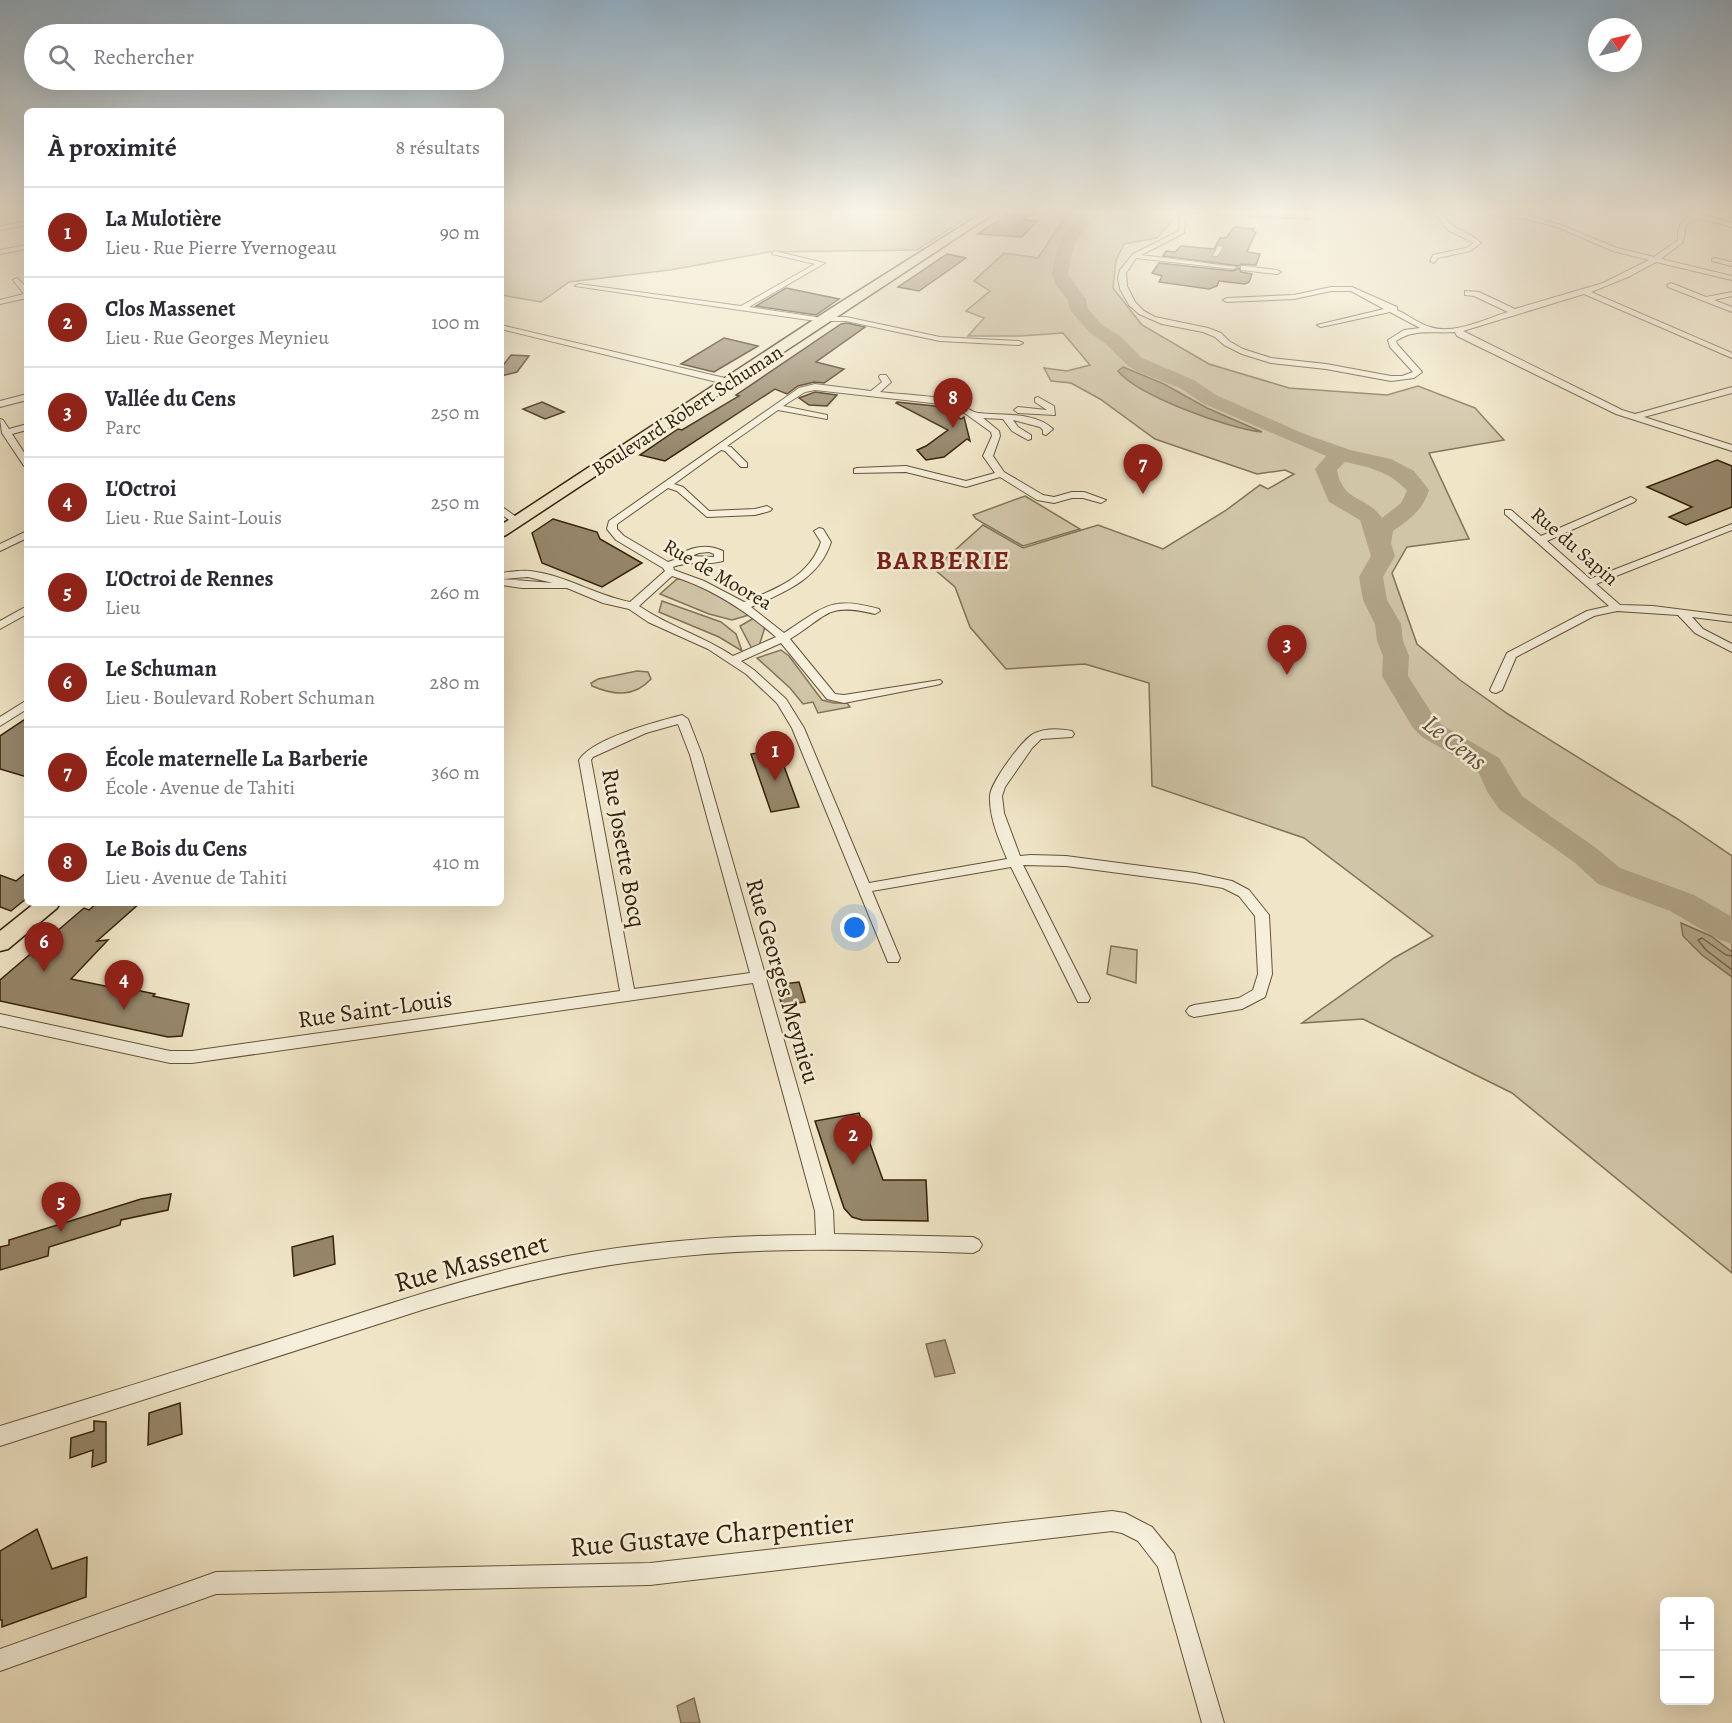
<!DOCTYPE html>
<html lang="fr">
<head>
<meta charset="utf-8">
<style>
  :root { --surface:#fff; --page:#f2f2f3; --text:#2b2b33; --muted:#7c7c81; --line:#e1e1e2; --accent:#8f2418 }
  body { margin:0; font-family:Alegreya,serif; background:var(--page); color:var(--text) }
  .controls { position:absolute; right:18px; bottom:18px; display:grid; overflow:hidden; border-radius:9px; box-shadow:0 6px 24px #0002 }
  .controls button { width:54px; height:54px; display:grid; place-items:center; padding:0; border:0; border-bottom:2px solid var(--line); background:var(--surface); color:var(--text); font:30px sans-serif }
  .compass { position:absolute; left:1588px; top:18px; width:54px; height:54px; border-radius:50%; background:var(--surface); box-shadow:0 6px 24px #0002; rotate:56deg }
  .you { position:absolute; left:855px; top:928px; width:21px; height:21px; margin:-15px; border:4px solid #fff; border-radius:50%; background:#1a73e8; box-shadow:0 0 0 9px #1a73e833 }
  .badge { display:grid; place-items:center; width:39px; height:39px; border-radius:50%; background:var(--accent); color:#fff; font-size:20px; font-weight:700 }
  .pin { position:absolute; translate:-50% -50px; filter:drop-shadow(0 2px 3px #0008) }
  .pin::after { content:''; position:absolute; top:32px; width:21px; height:18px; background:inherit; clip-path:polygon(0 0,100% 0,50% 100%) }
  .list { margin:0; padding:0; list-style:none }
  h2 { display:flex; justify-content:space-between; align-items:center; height:78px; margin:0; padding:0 24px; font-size:26px }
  h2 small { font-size:20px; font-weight:400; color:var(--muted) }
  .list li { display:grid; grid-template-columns:39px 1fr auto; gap:18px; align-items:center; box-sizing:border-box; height:90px; padding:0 24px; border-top:2px solid var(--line) }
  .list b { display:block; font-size:22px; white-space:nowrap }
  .list p { margin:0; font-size:20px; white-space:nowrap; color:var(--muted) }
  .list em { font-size:20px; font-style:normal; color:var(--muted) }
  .icon { flex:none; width:33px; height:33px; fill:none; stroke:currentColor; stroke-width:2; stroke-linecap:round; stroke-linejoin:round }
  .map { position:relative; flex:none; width:1732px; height:1723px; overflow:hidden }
  .search { position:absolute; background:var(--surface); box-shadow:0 6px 24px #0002; left:24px; top:24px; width:480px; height:66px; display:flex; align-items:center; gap:15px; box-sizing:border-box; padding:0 21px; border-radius:33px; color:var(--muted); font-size:22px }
  .panel { position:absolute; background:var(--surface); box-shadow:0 6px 24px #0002; left:24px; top:108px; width:480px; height:798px; border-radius:9px }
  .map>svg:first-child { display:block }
  .green { fill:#d0c5a7; stroke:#827358; stroke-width:1.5 }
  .water { fill:#b0a386; stroke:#7f6f54; stroke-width:1.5 }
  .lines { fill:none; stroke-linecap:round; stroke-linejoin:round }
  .shore { stroke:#726247; stroke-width:1.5 }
  .river { fill:#b0a386; fill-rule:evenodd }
  .building { fill:#96876b; stroke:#352108; stroke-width:1.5 }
  .street-casing { stroke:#645238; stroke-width:2 }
  .primary-casing { stroke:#352108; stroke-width:3 }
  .street { fill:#f5efdb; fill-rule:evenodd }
  .primary { fill:#f0e6c7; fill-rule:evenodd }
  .labels { text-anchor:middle; stroke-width:5; stroke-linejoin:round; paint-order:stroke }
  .far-street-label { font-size:20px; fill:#352108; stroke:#f5efdb }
  .street-label { font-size:24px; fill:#352108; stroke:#f5efdb }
  .far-district-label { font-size:26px; font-weight:bold; letter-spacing:1.5px; fill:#7a1f14; stroke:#f5efdb }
  .water-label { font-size:26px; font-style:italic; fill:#604e34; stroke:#f5efdb }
  .near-street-label { font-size:28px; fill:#352108; stroke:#f5efdb }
</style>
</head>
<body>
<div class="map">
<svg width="1732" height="1723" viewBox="0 0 1732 1723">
  <rect width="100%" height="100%" fill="#f0e6c7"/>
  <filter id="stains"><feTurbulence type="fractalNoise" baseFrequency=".00333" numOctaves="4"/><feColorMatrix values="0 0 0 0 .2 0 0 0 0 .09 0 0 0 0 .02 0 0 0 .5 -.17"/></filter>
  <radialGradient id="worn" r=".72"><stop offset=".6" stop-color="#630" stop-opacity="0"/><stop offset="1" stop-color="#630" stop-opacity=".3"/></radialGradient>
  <!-- green -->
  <g class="green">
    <polygon points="501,210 979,210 917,250 769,252 670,270 569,282 541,302 501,295"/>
    <polygon points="1070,210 1301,210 1310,219 1179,213 1157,238 1124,244 1116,260 1113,288 1142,325 1209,364 1289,388 1387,395 1418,386 1475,408 1504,440 1429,453 1469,539 1407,547 1392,573 1417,644 1460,680 1508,714 1676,818 1732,856 1732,1273 1512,1093 1363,1019 1302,1023 1394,958 1433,936 1304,838 1152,786 1149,683 1085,664 1006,669 970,627 955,587 934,569 983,525 1023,548 1098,525 1163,549 1225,511 1260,485 1268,489 1294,474 1285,470 1257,474 1155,439 1100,399 1071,383 1051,381 1044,368 1067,371 1090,365 1063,333 1021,336 968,336 984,318 966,311 990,291 974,281 1004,253 1038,258"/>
    <polygon points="1025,496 1080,529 1023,546 976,519 973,515"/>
    <path d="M 677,579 C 692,578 734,606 749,615 L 732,620 L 709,614 L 660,594 Z"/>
    <polygon points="662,601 721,622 736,634 742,651 719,637 659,612"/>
    <polygon points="754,618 765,627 759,646 752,649 740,626"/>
    <polygon points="781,650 789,656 822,700 834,703 847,703 850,707 818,713 813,702 803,704 790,688 757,658"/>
    <path d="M 637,671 L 648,672 L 651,679 C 634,698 613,695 592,686 L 591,683 L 598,679 Z"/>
    <polygon points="1111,946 1137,950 1136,983 1107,974"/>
  </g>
  <!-- water -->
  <g class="water">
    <path d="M 1123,367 L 1164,384 L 1207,408 L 1262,432 C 1230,429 1138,396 1118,371 Z"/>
    <polygon points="1681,923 1711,936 1732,952 1732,977 1702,955 1683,936"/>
    <polygon points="945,1340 955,1373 935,1377 926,1344"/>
    <polygon points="694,1698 700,1723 681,1723 677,1706"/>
  </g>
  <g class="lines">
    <!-- shore -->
    <polyline class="shore" points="1732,956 1726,955 1702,938 1698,940 1706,950 1732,970"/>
    <!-- river -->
    <path class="river" d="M 1084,210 L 1099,210 C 1094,221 1086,227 1079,237 C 1072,248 1070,262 1068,274 L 1086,299 L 1088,309 L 1102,325 L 1120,336 L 1142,358 L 1194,380 L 1216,395 L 1302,433 L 1350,450 L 1391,459 L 1414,471 L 1429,490 C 1423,510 1409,520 1393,531 L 1391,543 L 1395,556 L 1383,577 L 1387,600 L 1401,624 L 1403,641 L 1409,656 L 1408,676 L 1434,717 L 1442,725 L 1499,758 L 1522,796 L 1596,848 L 1620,868 L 1694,895 L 1732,917 L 1732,944 L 1720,940 L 1670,911 L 1598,884 L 1574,862 L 1500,810 L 1488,793 L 1477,769 L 1422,737 L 1413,728 L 1382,676 L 1383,656 L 1377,641 L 1375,624 L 1363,600 L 1359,577 L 1371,556 L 1360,520 L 1329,502 L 1315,469 L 1326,456 L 1202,403 L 1180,388 L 1138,372 L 1128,366 L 1106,344 L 1090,333 L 1070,310 L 1068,300 L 1056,285 L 1052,274 L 1056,252 L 1064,235 ZM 1345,462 C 1369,467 1391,472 1407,491 L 1401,503 L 1382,518 C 1366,495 1343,503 1337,470 Z"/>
  </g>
  <!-- building -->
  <g class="building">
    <polygon points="1014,210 1039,210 1024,220 1037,221 1022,237 978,234"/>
    <polygon points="1234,227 1254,229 1253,231 1256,232 1247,252 1260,254 1256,265 1241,264 1239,266 1163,256 1166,251 1175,252 1181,246 1214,249 1220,238 1226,238"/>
    <polygon points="947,254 966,258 919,291 898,287"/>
    <polygon points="1159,263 1233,271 1239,268 1241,272 1252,274 1249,282 1245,284 1219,281 1217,286 1209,289 1159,282 1162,276 1152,273"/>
    <polygon points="786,288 839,299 816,315 756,306"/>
    <polygon points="847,323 865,327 816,362 844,369 824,383 814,382 798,386 787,394 775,389 665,461 640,455 678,429 682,430 739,396 736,395 841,324"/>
    <polygon points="724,338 758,346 714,372 681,364"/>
    <polygon points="511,355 529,356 517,372 501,376 501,368"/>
    <polygon points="815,392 837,395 827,406 809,405 799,398"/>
    <polygon points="542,402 564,412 545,419 523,409"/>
    <polygon points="897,402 935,406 961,419 964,417 970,441 967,439 944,457 926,460 917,450 926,446 948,430 896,403"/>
    <polygon points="1717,460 1732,466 1732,507 1686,525 1669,517 1692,507 1647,487"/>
    <polygon points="553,519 597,532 600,539 642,563 602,587 542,563 532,533"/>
    <polygon points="27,718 27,777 0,769 0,736"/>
    <polygon points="778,750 799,807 771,812 751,754"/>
    <polygon points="27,872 27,898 11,911 0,907 0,875 16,881"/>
    <polygon points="97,903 140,903 97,941 108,940 71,979 134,992 136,990 155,994 153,996 189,1004 182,1036 168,1037 0,1001 0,980 84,908 89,910"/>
    <polygon points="799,982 805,1002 782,1006 776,985"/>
    <polygon points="859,1113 883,1180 926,1180 928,1221 862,1220 852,1217 844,1208 815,1121"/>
    <polygon points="171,1194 168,1210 121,1220 120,1225 49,1247 48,1256 0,1270 0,1247 9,1245 9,1240 141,1199"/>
    <polygon points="333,1236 335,1264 294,1276 292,1247"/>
    <polygon points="180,1403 182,1434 148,1445 149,1413"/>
    <polygon points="94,1421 106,1422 106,1462 92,1467 93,1450 70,1458 71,1438 94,1431"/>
    <polygon points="37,1529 52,1569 87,1557 86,1597 2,1627 2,1620 0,1620 0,1551"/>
  </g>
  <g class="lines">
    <!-- street casing -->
    <g class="street-casing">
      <g id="street">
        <path d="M 1417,210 L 1439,213 L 1454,210 L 1484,210 L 1526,215 L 1561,225 L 1617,248 L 1654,257 L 1678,240 C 1678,228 1679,221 1691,216 L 1674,210 L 1685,210 L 1732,223 L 1732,227 L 1698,218 L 1686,225 L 1683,242 L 1661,259 L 1732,276 L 1732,280 L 1656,262 L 1628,277 L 1591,292 L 1732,353 L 1732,358 L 1584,294 L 1463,331 L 1622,410 L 1635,414 L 1732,387 L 1732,393 L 1644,417 L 1732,445 L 1732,451 L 1616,414 L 1457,336 L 1455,332 C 1435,334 1414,328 1396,341 L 1397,344 L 1422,372 L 1414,378 L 1391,381 L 1326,369 L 1271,363 L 1242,354 L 1224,345 L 1215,337 L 1203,332 L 1162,324 L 1139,314 L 1129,305 L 1120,289 L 1118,278 L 1120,270 L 1133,254 L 1179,231 L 1180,217 L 1185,216 L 1184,233 L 1141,255 L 1237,267 L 1233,269 L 1136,258 L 1126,273 L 1127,286 L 1135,302 L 1144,311 L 1155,317 L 1208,328 L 1221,333 L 1229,341 L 1243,349 L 1271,358 L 1326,364 L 1391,376 L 1402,376 L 1413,372 L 1390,347 L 1388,340 L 1404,330 L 1420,328 L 1390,312 L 1321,327 L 1317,325 L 1384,309 L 1351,291 L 1331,291 L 1294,299 L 1227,302 L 1223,300 L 1227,298 L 1294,295 L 1331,287 L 1352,287 L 1397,307 L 1397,310 C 1408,315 1419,324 1430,327 C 1454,335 1485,319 1508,312 L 1474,296 L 1465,295 L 1465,291 L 1479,292 L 1515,309 L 1603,283 L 1649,260 L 1613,251 L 1557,227 L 1526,219 L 1465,212 L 1443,216 C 1457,233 1467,230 1481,243 L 1470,251 L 1438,258 L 1434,263 L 1430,261 L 1433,255 L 1466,248 L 1474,243 L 1448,230 L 1437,216 Z"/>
        <polygon points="27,221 27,225 0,230 0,226"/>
        <polygon points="27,245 27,249 0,254 0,250"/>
        <polygon points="1218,246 1223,247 1217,256 1213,256"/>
        <polygon points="774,251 825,263 749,307 816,317 846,317 940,337 1019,341 1023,343 1019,345 940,341 846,321 816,321 575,286 579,284 741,306 815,264 772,254"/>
        <polygon points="1714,258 1732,262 1732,266 1712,261 1712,259"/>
        <polygon points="1244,266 1277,270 1281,272 1277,274 1241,270 1241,266"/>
        <polygon points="17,278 27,288 27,298 0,304 0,300 24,294 13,280"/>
        <polygon points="1671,283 1706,297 1732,292 1732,296 1714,300 1732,307 1732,312 1668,287 1667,285"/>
        <polygon points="501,325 729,379 733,382 729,385 501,329"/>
        <path d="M 880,375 L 886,375 L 891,382 L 880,392 C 904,395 931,395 954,401 C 962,403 970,412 978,413 C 1002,416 1034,411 1053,429 L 1046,435 L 1043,434 L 1043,430 L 1040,427 L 1013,420 L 1018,427 L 1031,435 L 1031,439 L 1028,440 L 1012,431 L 1003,419 L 983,418 L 999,431 L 1000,436 L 993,456 L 1004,472 L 1043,495 L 1054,497 L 1072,492 L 1084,492 L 1106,500 L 1101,503 L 1083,498 L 1072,498 L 1054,503 L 1037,500 L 1000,477 L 966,487 L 906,472 L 854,473 L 854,469 L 857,468 L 906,466 L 966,481 L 995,473 L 983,456 L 992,436 L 991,432 L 959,409 L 950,405 L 815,390 L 805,392 L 783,406 L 827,415 L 827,419 L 778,410 L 727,446 L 731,447 L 747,463 L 747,467 L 741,467 L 725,451 L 721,450 L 674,484 L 683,487 L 709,511 L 755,509 L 767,506 L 772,509 L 770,511 L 755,515 L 707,517 L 677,491 L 668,488 L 617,524 L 617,529 L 624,536 L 668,562 L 680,558 L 680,554 C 694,546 708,544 723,551 L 723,561 C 704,566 691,560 673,567 L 674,570 L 704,581 L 744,602 C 776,589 809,577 821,542 L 814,531 L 819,528 L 823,529 L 831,542 C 819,579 785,592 751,607 L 784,633 C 823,608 830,595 879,609 L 880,611 L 875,614 C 826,602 828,616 790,639 L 835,694 L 844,695 L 940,680 L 942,682 L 940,684 L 936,685 L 844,703 L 827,699 L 781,643 L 741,661 L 754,670 L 786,699 L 804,728 L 869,883 L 1007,859 C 999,839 989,817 990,796 C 990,783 1024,737 1035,733 C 1046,728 1061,729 1072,731 L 1074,734 L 1072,737 L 1041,739 L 1032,748 L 1005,787 L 1002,796 L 1004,813 L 1020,856 L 1031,855 L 1066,856 L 1195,873 L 1232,881 L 1249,890 L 1269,915 L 1272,974 L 1265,997 L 1242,1009 L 1194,1017 L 1189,1015 L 1186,1011 L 1189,1007 L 1194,1005 L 1239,998 L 1253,990 L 1258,974 L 1255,916 L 1239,896 L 1223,888 L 1195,883 L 1066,866 L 1023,865 L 1090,998 L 1088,1002 L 1078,1002 L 1011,867 L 872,891 L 900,958 L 898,962 L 888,962 L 792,728 L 777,703 L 746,674 L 708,649 L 648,622 L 629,609 L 603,603 L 567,588 L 522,588 L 501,585 L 501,573 C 510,572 520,570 530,571 C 565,575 595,595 630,602 L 665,571 L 663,568 L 616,540 L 607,529 L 609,521 L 799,388 L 815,384 L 871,391 L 882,382 L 879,377 ZM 709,552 L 714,554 L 714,557 L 691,556 L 699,553 ZM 672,576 C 711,588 745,610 776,637 L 733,656 C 703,636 668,626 639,606 ZM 528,577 L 553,583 L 502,579 Z"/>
        <polygon points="27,394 27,400 0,407 0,401"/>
        <polygon points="1038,397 1054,406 1055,415 1018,413 1014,410 1018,407 1047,410 1035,402 1035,398"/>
        <polygon points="0,419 3,420 9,429 27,424 27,430 12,434 27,457 27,467 24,466 2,433"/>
        <polygon points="1631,497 1636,500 1634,502 1547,541 1590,579 1732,524 1732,530 1596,584 1620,605 1653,606 1732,616 1732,622 1692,617 1703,629 1732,644 1732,652 1695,633 1678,615 1617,611 1594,616 1516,657 1502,690 1496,693 1492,692 1490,690 1507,653 1587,611 1609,606 1505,514 1505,510 1511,510 1541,536"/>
        <polygon points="501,506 519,519 519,523 513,523 501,514"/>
        <polygon points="27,531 27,538 0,551 0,544"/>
        <polygon points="27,606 27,614 0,629 0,621"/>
        <polygon points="27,700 27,709 0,726 0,717"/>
        <path d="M 682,715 L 688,719 L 702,755 L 833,1211 L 834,1234 L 973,1237 L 979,1240 L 982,1245 L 979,1250 L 973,1253 C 864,1249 755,1246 647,1260 C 571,1269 498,1287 425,1309 L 0,1446 L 0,1426 C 107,1393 213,1360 320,1326 C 402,1300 484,1272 568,1256 C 650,1241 733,1235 816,1235 L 815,1211 L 753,983 L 192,1063 L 170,1063 L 0,1026 L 0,1014 L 170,1051 L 192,1051 L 620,991 L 579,760 C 593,738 656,722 682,715 ZM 678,724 L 690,755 L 750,973 L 634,989 L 591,760 L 593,757 L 646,733 Z"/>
        <polygon points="1112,1511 1125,1513 1152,1527 1174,1554 1224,1723 1202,1723 1158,1567 1138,1541 1122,1533 1112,1531 650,1585 216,1594 0,1671 0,1649 216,1572 650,1563"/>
      </g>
    </g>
    <!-- primary casing -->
    <g class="primary-casing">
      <g id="primary">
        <polygon points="987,210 999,210 506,535 501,537 501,525 830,309"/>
        <polygon points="35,903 60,903 57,908 8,949 0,951 0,931"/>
      </g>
    </g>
    <!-- street -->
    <use href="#street" class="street"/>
    <!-- primary -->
    <use href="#primary" class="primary"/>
  </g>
  <!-- sky -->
  <linearGradient id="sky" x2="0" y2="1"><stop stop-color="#91adc1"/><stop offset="0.47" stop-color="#f8f4e6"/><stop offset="1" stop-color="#f8f4e6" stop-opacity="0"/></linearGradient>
  <rect width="1732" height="451" fill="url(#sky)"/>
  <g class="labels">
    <!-- far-street labels -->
    <g class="far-street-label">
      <text transform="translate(687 410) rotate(-33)" y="7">Boulevard Robert Schuman</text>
      <text transform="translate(1575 546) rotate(41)" y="7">Rue du Sapin</text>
      <text transform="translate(718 574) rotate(30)" y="7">Rue de Moorea</text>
    </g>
    <!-- street labels -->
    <g class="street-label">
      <text transform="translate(624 848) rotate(80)" y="8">Rue Josette Bocq</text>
      <text transform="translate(783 981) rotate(74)" y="8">Rue Georges Meynieu</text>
      <text transform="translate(375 1009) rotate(-8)" y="8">Rue Saint-Louis</text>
    </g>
    <!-- far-district labels -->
    <g class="far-district-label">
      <text x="943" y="569">BARBERIE</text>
    </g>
    <!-- water labels -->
    <g class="water-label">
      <text transform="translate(1455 742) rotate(38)" y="9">Le Cens</text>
    </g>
    <!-- near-street labels -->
    <g class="near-street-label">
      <text transform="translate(471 1262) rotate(-15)" y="10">Rue Massenet</text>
      <text transform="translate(712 1534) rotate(-5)" y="10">Rue Gustave Charpentier</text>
    </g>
  </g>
  <rect width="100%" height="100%" filter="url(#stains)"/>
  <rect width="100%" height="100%" fill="url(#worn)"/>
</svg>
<div class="controls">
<button>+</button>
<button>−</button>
</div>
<svg class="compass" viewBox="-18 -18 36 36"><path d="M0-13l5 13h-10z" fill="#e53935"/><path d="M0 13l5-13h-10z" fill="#7c7c81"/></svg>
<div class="you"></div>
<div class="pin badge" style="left:775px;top:781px">1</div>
<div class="pin badge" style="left:853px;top:1165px">2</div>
<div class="pin badge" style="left:1287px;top:675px">3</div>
<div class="pin badge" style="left:124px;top:1010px">4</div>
<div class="pin badge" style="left:61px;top:1232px">5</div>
<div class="pin badge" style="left:44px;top:972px">6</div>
<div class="pin badge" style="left:1143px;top:494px">7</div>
<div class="pin badge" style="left:953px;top:428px">8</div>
<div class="search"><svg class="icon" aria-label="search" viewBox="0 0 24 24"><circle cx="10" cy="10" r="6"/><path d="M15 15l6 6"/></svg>Rechercher</div>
<section class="panel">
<h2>À proximité<small>8 résultats</small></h2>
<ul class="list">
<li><span class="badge">1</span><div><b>La Mulotière</b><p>Lieu · Rue Pierre Yvernogeau</p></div><em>90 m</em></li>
<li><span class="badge">2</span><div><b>Clos Massenet</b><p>Lieu · Rue Georges Meynieu</p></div><em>100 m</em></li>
<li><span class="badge">3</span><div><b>Vallée du Cens</b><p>Parc</p></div><em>250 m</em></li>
<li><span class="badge">4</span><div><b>L'Octroi</b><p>Lieu · Rue Saint-Louis</p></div><em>250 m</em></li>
<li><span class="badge">5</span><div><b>L'Octroi de Rennes</b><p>Lieu</p></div><em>260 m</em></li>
<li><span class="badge">6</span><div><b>Le Schuman</b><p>Lieu · Boulevard Robert Schuman</p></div><em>280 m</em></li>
<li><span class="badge">7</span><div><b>École maternelle La Barberie</b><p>École · Avenue de Tahiti</p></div><em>360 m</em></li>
<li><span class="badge">8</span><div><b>Le Bois du Cens</b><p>Lieu · Avenue de Tahiti</p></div><em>410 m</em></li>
</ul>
</section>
</div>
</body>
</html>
